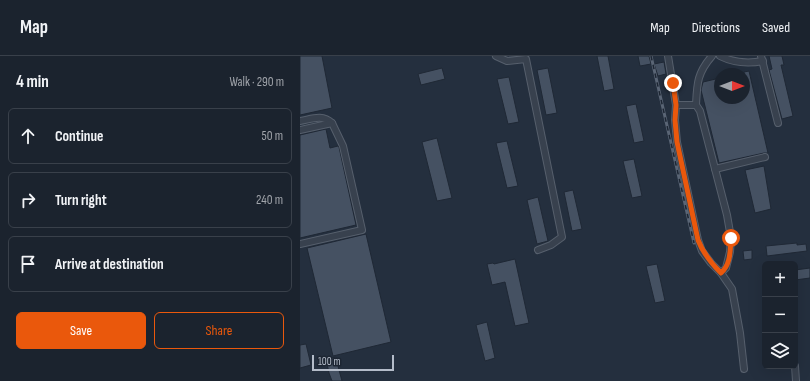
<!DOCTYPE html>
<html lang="en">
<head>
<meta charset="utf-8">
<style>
  :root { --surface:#1b232e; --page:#282f3a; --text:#f1f3f6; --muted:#a0a4aa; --line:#39404a; --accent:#ea580c }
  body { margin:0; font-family:"Sofia Sans Condensed",sans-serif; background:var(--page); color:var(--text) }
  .controls { position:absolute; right:12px; bottom:12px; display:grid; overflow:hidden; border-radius:6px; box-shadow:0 4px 16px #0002 }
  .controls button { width:36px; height:36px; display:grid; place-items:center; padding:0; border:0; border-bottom:1px solid var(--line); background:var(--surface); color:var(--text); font:20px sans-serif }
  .compass { position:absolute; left:414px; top:12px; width:36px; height:36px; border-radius:50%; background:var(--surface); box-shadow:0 4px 16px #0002; rotate:90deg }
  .scale { position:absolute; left:12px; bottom:10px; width:82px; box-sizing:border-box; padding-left:4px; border:2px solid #b4bcc9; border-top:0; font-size:11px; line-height:14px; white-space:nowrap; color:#b4bcc9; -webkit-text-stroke:3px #1d2633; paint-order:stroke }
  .stop { position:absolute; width:12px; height:12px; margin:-9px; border:3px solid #ea580c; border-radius:50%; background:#fff }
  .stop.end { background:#ea580c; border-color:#fff; box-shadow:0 1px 4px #0008 }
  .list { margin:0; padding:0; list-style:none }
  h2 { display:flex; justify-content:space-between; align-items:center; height:52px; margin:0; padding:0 16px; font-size:17px }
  h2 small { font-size:13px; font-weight:400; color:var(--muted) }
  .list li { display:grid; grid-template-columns:26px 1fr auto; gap:12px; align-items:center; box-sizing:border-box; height:56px; margin:0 8px 8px; padding:0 8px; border:1px solid var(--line); border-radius:6px }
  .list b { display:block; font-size:15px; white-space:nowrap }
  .list em { font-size:13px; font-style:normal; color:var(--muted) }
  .actions { display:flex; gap:8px; padding:12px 16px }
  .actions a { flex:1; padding:9px 0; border:1px solid var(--accent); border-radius:6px; text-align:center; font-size:14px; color:var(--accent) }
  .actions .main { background:var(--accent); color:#fff }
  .icon { flex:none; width:22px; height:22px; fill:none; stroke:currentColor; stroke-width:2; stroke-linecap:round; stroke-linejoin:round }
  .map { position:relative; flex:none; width:510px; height:325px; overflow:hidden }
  header { display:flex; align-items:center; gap:24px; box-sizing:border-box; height:56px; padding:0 20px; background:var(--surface); border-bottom:1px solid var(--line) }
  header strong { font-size:19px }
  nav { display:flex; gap:22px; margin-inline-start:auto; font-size:14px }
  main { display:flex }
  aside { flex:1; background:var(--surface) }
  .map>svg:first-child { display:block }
  .building { fill:#455162; stroke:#1f2835 }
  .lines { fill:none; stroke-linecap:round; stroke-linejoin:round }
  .minor-casing { stroke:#565f6c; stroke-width:8 }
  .minor { stroke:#38414e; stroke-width:6 }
  .rail-casing { stroke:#5a6575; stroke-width:3 }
  .rail { stroke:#1d2633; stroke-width:1.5; stroke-dasharray:4.5; stroke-linecap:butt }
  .route { stroke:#ea580c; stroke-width:5 }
</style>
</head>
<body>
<header>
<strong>Map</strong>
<nav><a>Map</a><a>Directions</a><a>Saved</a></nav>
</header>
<main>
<aside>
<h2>4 min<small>Walk · 290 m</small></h2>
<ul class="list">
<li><svg class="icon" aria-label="ahead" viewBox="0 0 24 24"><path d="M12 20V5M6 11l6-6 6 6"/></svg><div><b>Continue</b></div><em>50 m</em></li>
<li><svg class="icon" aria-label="right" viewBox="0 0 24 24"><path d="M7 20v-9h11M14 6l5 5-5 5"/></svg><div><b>Turn right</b></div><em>240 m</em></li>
<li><svg class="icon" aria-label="arrive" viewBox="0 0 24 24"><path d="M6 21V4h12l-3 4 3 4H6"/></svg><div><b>Arrive at destination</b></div></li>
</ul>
<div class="actions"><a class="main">Save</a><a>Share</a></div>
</aside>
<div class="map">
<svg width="510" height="325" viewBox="0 0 510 325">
  <rect width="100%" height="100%" fill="#242f3e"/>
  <!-- building -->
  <g class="building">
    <polygon points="0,0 22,0 32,52 0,59"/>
    <polygon points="297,0 308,0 314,33 304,35"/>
    <polygon points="338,0 349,0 351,8 340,10"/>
    <polygon points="469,0 482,0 484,9 481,9 493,60 482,63 469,14 472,13"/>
    <polygon points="364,6 366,18 358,20 354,8"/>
    <polygon points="142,12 145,23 121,29 118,18"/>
    <polygon points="248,12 257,57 246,59 237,14"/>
    <polygon points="449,15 468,97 464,97 419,107 401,34 403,26 420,22 420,42 444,42 444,16"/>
    <polygon points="209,21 219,66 208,68 197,23"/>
    <polygon points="336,48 344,85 334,87 326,50"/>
    <polygon points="26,73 30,92 38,90 39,91 56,169 0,182 0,79"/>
    <polygon points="137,82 152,142 137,145 122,86"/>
    <polygon points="207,85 218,130 207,132 196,87"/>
    <polygon points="334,103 342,140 332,142 323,105"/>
    <polygon points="464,110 471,153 455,157 445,114"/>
    <polygon points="273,134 282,173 272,175 264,136"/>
    <polygon points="238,141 248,185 237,188 227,144"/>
    <polygon points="66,178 91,286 33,300 7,192"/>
    <polygon points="497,187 497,189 506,188 507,195 467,200 466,190"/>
    <polygon points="452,194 452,203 444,204 443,195"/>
    <polygon points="215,203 229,267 215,270 205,226 192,229 187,208 193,207 194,208"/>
    <polygon points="357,208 365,245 355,247 346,210"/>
    <polygon points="510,212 510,222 495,224 495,214"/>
    <polygon points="187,266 195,302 185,305 176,269"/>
    <polygon points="6,288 11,309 0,312 0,289"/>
    <polygon points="36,301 39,314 42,325 32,325 29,317 26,303"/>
  </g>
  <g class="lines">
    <!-- minor casing -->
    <g class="minor-casing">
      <g id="minor">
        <polyline points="196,0 207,5 226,3 262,181 251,189 238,194"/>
        <polyline points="368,0 376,49 375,64 377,86 398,184 402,195 411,207 421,217 432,233 440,277 444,313"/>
        <path d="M 420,0 C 434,7 447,8 463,5"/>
        <polyline points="461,0 478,67"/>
        <polyline points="376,49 396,49 400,55 427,159 431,182 430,196 426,212 421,217"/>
        <path d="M 396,49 C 397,28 397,17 412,0"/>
        <path d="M 0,65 C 12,63 22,58 32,67"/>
        <polyline points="0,74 32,67 43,90 62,174 0,188"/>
        <polyline points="415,113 465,101"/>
        <polyline points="495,310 496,325"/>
      </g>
    </g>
    <!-- minor -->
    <use href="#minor" class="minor"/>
    <!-- rail casing -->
    <g class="rail-casing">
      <polyline id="rail" points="351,0 394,187"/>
    </g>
    <!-- rail -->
    <use href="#rail" class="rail"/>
  </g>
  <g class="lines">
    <!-- route -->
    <path class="route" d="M 373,27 L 376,49 L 375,64 L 377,86 L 398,184 C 403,197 410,206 421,217 C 431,208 430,195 431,182"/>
  </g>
</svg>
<div class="controls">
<button>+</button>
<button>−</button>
<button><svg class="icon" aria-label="layers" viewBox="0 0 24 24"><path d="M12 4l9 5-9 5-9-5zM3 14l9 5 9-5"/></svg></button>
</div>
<svg class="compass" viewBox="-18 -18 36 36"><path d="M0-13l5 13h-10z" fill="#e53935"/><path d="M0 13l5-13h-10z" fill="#a0a4aa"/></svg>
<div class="scale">100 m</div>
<div class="stop" style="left:431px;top:182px"></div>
<div class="stop end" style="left:373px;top:27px"></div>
</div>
</main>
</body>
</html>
